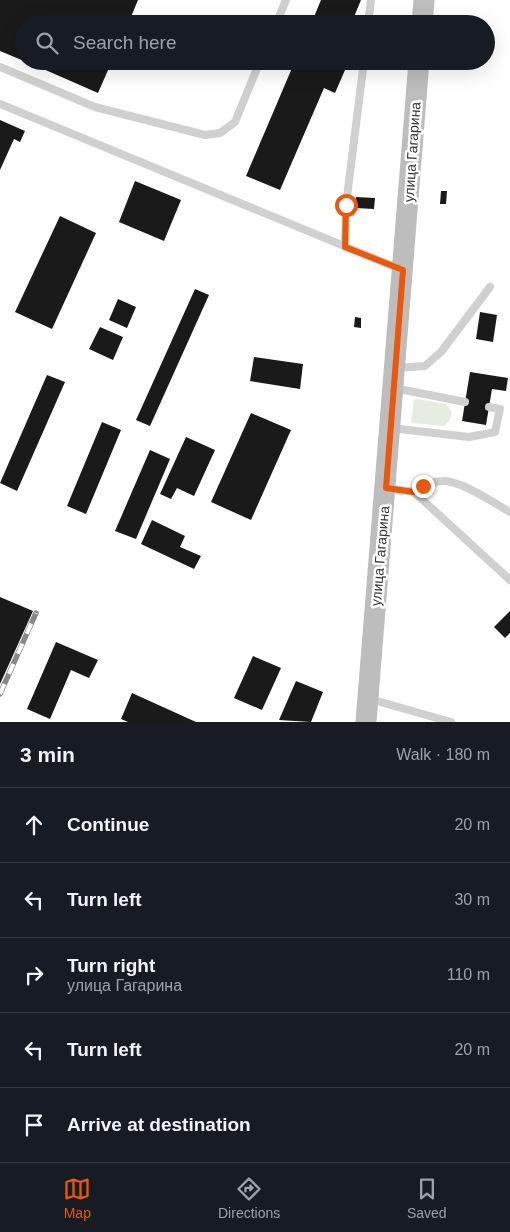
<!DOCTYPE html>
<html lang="en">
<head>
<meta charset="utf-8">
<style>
  :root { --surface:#171b24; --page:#20242c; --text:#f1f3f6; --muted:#9ea1a6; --line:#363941; --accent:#ea580c }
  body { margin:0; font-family:Arial,sans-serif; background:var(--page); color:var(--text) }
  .stop { position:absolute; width:15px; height:15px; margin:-11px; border:4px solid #ea580c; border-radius:50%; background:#fff }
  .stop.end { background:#ea580c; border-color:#fff; box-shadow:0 1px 5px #0008 }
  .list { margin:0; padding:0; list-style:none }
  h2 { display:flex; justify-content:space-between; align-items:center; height:65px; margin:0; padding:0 20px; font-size:21px }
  h2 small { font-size:16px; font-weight:400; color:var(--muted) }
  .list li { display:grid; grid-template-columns:32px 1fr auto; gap:15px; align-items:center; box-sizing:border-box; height:75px; padding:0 20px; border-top:1px solid var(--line) }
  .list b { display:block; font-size:19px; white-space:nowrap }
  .list p { margin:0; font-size:16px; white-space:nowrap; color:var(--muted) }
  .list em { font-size:16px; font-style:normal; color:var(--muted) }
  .icon { flex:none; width:28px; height:28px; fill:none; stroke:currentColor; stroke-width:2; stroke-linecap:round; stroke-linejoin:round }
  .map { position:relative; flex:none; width:510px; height:722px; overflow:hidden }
  .search { position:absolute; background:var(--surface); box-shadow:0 5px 20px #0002; left:15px; right:15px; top:15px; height:55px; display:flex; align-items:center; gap:12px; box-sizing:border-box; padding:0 18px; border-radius:28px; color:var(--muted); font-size:19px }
  .sheet { height:440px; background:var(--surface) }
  nav { display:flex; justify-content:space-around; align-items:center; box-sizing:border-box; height:70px; border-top:1px solid var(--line); background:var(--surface); font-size:14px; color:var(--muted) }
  nav a { display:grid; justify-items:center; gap:2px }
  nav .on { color:var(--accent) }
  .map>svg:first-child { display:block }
  .green { fill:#e6ecdf }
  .building { fill:#1a1a1a }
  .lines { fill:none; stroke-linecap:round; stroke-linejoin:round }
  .service { stroke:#d0d0d0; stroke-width:8 }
  .secondary { stroke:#bdbdbd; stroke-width:21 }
  .rail-casing { stroke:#888; stroke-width:5.5 }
  .rail { stroke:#fff; stroke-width:4; stroke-dasharray:11; stroke-linecap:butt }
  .route { stroke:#ea580c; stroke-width:6 }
  .labels { text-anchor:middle; stroke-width:5; stroke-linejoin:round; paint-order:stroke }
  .street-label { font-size:14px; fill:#333; stroke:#fff }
</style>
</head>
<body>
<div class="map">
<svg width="510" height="722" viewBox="0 0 510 722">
  <rect width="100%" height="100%" fill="#fff"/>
  <!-- green -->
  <polygon class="green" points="417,399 446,404 452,412 450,420 444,426 411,423 414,400"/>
  <!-- building -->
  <g class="building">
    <polygon points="0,0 138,0 128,24 24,24 24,61 0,51"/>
    <polygon points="321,0 361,0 351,24 311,24"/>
    <polygon points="25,61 112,61 98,93"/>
    <polygon points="295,61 335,61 334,65 345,70 335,93 324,88 280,190 246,176"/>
    <polygon points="0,120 25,131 20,142 14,139 0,170"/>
    <polygon points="135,181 181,200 164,241 119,222"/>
    <polygon points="441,191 447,191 446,204 440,204"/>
    <polygon points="356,197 375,198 374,209 355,208"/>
    <polygon points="60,216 96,233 52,329 15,312"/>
    <polygon points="195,289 209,295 150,426 136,420"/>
    <polygon points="118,299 136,307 127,328 109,320"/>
    <polygon points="480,312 497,315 493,342 476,339"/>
    <polygon points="355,317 361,318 361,328 354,327"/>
    <polygon points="100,327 123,337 113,360 89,349"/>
    <polygon points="254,357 303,364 300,389 250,381"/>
    <polygon points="470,372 508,378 506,391 492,389 486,425 462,421"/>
    <polygon points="47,375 65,382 17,491 0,483"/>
    <polygon points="251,413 291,430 251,520 211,502"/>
    <polygon points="102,422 121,430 86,514 67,506"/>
    <polygon points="186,437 215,450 194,496 177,488 171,499 160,494"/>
    <polygon points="150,450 170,459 136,539 115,531"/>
    <polygon points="152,520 185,536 180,547 201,556 194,569 141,544"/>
    <polygon points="0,597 33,611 0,684"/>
    <polygon points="510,611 510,633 505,638 494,627"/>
    <polygon points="56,642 98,660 89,678 71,670 50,719 27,709"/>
    <polygon points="253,656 281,668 262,710 234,698"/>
    <polygon points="296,681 323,692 311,722 279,720"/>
    <polygon points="132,693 196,722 128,722 121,719"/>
  </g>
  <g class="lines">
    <!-- service -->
    <g class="service">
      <polyline points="276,24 286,0"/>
      <polyline points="368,24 371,0"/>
      <polyline points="0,67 95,107 205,135 220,133 235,122 260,61"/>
      <polyline points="0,104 400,269"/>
      <polyline points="345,247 346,205 364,61"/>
      <polyline points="396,368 425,366 441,352 490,287"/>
      <polyline points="394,388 465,402"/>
      <polyline points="391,428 469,437 495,432 500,409 489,407"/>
      <polyline points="386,488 414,492 510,580"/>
      <path d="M 414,492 C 422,486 433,481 443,481 C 460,480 494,503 510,512"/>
      <polyline points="370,699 451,722"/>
    </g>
    <!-- secondary -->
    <g class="secondary">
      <polyline points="422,24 424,0"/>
      <polyline points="366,722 419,61"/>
    </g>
    <!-- rail casing -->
    <g class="rail-casing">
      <polyline id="rail" points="0,694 36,613"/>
    </g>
    <!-- rail -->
    <use href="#rail" class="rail"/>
  </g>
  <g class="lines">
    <!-- route -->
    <polyline class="route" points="346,205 345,247 403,270 386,488 414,492 423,486"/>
  </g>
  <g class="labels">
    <!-- street labels -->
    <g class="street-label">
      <text transform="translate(412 152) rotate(-86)" y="5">улица Гагарина</text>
      <text transform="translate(380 556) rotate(-85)" y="5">улица Гагарина</text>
    </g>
  </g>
</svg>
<div class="stop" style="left:346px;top:205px"></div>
<div class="stop end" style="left:423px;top:486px"></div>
<div class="search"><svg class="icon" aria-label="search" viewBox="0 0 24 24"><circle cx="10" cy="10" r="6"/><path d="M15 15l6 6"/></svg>Search here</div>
</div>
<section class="sheet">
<h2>3 min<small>Walk · 180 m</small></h2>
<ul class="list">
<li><svg class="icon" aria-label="ahead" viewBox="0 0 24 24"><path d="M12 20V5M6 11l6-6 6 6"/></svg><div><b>Continue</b></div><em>20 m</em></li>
<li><svg class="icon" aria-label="left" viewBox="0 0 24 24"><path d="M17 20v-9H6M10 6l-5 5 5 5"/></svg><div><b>Turn left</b></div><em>30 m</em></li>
<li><svg class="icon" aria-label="right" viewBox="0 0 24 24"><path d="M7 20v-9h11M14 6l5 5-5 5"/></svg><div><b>Turn right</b><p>улица Гагарина</p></div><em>110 m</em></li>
<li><svg class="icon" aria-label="left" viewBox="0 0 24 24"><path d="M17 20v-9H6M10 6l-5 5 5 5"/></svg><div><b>Turn left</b></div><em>20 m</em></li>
<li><svg class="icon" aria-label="arrive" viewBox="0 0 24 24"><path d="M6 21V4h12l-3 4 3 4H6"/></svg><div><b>Arrive at destination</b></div></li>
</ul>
</section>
<nav>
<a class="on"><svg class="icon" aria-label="map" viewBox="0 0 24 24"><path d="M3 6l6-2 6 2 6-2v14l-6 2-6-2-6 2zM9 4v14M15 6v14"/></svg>Map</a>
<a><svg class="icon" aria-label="directions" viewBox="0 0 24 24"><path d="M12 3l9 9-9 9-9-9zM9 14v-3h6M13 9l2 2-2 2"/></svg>Directions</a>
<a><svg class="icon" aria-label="saved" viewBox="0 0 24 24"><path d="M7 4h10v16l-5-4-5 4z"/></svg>Saved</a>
</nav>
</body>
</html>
